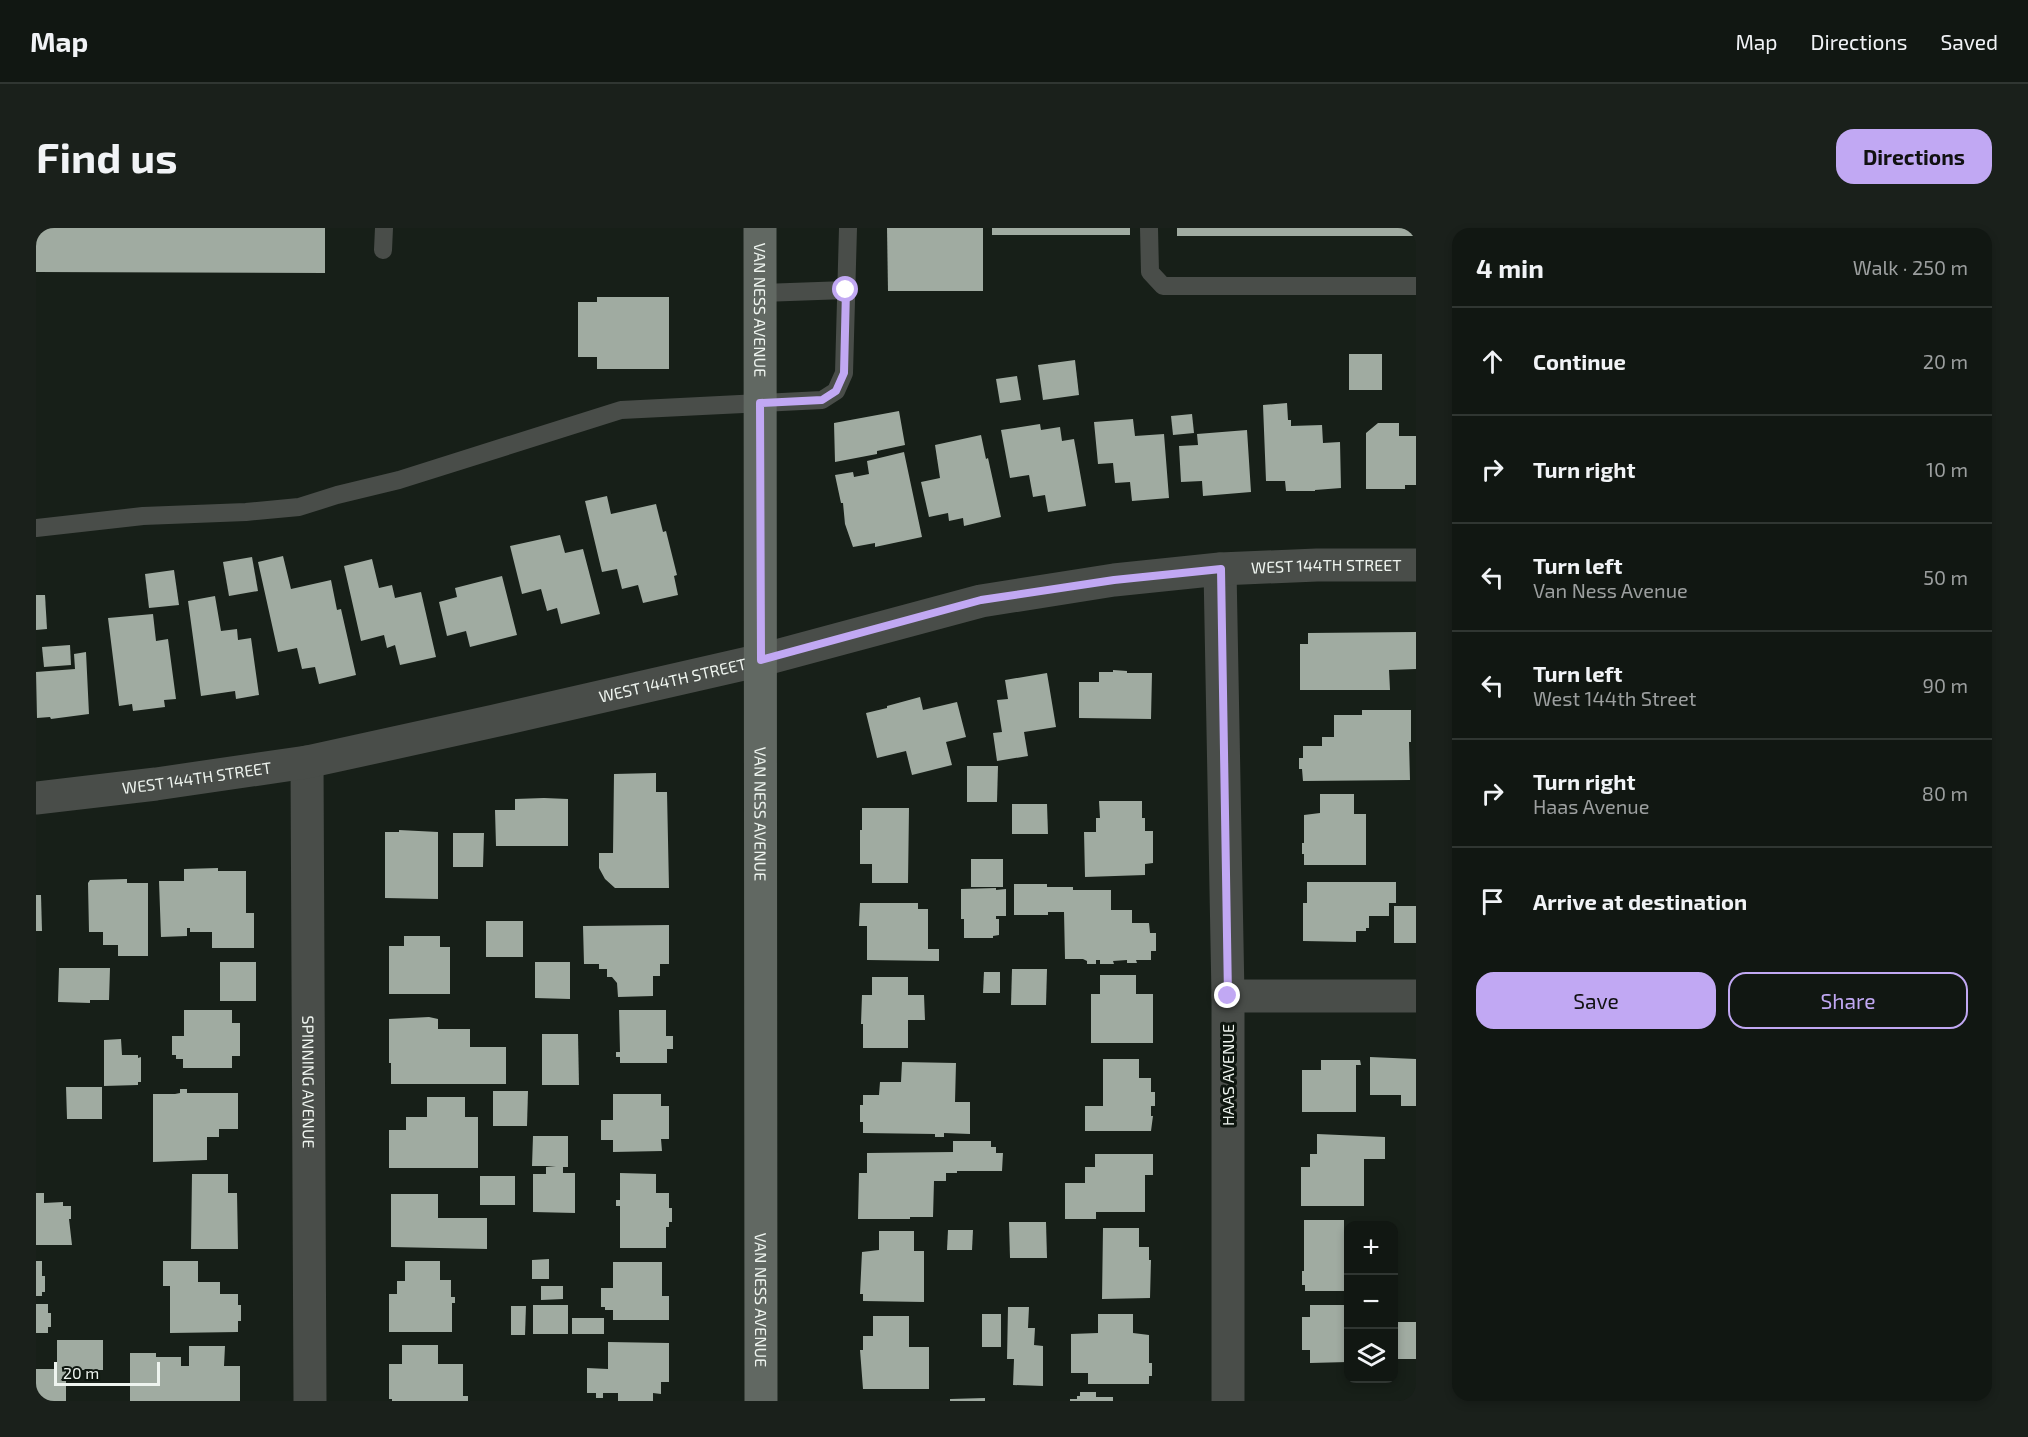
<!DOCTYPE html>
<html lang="en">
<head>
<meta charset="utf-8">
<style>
  :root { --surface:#111712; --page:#1a201b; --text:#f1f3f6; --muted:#9c9f9f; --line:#303632; --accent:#c1a8f3 }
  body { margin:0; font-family:"Exo 2",sans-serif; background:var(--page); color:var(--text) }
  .controls { position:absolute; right:18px; bottom:18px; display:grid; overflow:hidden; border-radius:12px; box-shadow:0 3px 9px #0003 }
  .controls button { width:54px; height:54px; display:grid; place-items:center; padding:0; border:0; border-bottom:2px solid var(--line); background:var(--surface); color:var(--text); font:30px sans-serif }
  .scale { position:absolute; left:18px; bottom:15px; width:106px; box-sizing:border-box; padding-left:6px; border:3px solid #eef4ef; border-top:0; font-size:16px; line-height:21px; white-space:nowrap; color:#eef4ef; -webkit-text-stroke:4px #0e160f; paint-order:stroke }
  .stop { position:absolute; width:18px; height:18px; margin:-14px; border:4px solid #c1a8f3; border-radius:50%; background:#fff }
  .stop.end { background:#c1a8f3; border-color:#fff; box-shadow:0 2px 6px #0008 }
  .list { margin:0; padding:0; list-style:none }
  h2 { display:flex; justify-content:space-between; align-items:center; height:78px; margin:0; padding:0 24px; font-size:26px }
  h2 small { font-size:20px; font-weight:400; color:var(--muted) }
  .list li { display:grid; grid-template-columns:39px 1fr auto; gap:18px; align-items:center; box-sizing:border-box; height:108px; padding:0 24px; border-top:2px solid var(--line) }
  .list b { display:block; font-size:22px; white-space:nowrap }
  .list p { margin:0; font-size:20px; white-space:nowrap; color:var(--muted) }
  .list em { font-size:20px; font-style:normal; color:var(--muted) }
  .actions { display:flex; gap:12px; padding:18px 24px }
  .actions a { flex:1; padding:14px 0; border:2px solid var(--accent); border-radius:18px; text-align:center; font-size:21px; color:var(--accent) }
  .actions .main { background:var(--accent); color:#111 }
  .icon { flex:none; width:33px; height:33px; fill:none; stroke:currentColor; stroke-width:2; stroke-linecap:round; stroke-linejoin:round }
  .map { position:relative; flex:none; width:1380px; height:1173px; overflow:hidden; border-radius:18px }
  header { display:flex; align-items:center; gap:36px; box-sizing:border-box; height:84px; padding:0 30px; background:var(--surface); border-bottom:2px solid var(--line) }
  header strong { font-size:28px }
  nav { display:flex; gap:33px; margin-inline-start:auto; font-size:21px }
  .intro { display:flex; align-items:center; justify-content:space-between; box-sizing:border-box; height:144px; padding:0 36px }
  h1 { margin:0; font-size:42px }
  .button { padding:15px 27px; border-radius:18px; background:var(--accent); color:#111; font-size:21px; font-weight:700 }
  main { display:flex; gap:36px; padding:0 36px }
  aside { flex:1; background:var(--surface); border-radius:18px; box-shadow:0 3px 9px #0003 }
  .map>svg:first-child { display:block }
  .building { fill:#a0aba1 }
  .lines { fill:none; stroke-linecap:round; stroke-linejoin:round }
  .lane { stroke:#494d49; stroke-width:18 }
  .street { stroke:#494d49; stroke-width:33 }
  .secondary { stroke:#616862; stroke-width:33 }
  .route { stroke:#c1a8f3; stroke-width:8 }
  .labels { text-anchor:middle; stroke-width:6; stroke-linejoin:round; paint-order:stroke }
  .street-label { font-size:16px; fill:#eef4ef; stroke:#0e160f }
</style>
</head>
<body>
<header>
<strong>Map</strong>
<nav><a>Map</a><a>Directions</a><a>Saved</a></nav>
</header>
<div class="intro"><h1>Find us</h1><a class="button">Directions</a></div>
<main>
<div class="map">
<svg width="1380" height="1173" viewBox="0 0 1380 1173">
  <rect width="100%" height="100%" fill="#171f18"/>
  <!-- building -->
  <g class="building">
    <polygon points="0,0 289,0 289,45 0,44"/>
    <polygon points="851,0 947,0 947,63 852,63"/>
    <rect x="956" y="0" width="138" height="7"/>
    <rect x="1141" y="0" width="239" height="8"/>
    <polygon points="561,69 633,69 633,141 561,141 561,129 542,129 542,74 561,74"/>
    <rect x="1313" y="126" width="33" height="36"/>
    <polygon points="1039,132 1043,167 1007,172 1002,137"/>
    <polygon points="981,148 985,172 964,175 960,151"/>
    <polygon points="1251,175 1252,192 1255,192 1255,198 1286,197 1287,215 1304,214 1305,260 1279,262 1279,263 1250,263 1249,253 1230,253 1227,177"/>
    <polygon points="863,183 869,217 841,223 841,226 799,234 798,195"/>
    <polygon points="1156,186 1158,205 1137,207 1135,188"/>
    <polygon points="1097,191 1099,208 1128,206 1133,270 1096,273 1094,254 1079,255 1077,235 1062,236 1058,194"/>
    <polygon points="1342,195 1363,195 1363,208 1380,208 1380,257 1369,257 1369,261 1330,261 1330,205"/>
    <polygon points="1004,196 1005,202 1024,199 1026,213 1038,211 1050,278 1012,284 1009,267 997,269 993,247 974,250 965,202"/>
    <polygon points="1211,202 1215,264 1167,268 1166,253 1145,254 1143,218 1162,217 1161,206"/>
    <polygon points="945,207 950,231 952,230 965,289 928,298 927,290 913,293 912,285 893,289 885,254 904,250 899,217"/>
    <polygon points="868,224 886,309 839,319 839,315 817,319 809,296 807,275 805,275 799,247 817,244 818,249 833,246 831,233"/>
    <polygon points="571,268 575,286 620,276 627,304 630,303 641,347 638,348 642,367 607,375 602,357 586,361 581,341 566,344 549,273"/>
    <polygon points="524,307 529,325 547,321 564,386 525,396 521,380 511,383 505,361 486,366 474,318"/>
    <polygon points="247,328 255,361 295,352 301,382 305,381 320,447 283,456 279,439 266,441 261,420 242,424 222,334"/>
    <polygon points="216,329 222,363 193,368 187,334"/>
    <polygon points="336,331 343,360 356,357 359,370 385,364 400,429 364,437 359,417 351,420 348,407 325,413 308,338"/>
    <polygon points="138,342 143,377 113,380 109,346"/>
    <polygon points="466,348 481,407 434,419 430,403 411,408 403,374 421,369 419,360"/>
    <polygon points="0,367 9,367 11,401 0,402"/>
    <polygon points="179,368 185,403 201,401 202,412 215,410 223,467 200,471 199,463 165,468 152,373"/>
    <polygon points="117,386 120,413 132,411 140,471 128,472 129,479 97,483 96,476 83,478 72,390"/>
    <polygon points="1380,404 1380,441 1353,442 1354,462 1264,462 1264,416 1272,416 1272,405"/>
    <polygon points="34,417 35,437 8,439 6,419"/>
    <polygon points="50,424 53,486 15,491 14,489 1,490 0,444 39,441 38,426"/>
    <polygon points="1077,442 1091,443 1091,445 1116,445 1115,491 1043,490 1043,454 1063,454 1063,444 1077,444"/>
    <polygon points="1011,445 1020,499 988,504 992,528 961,533 957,505 966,504 961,472 972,471 969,452"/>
    <polygon points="884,469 887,482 921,474 930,509 910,514 916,537 876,547 870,523 841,530 830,485 851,480 851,478"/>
    <polygon points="1326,482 1375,482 1375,514 1373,514 1374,552 1267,553 1266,541 1263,541 1263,530 1267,530 1267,518 1286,518 1286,509 1298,509 1298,487 1326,487"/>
    <polygon points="931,538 962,538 961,574 931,574"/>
    <polygon points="620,545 620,564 631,564 633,660 579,660 569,651 563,640 563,625 577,625 578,546"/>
    <polygon points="1284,566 1318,566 1318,586 1330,586 1330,637 1268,637 1268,626 1266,626 1266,615 1268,615 1268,587 1284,585"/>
    <polygon points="508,570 532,571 532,618 460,618 459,582 479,582 479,571"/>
    <polygon points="1063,573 1106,573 1106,590 1109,590 1109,603 1117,603 1117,635 1109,636 1109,647 1049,649 1048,604 1060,604 1060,590 1064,590"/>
    <polygon points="976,576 1011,576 1012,606 976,606"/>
    <polygon points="826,580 873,580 872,655 836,655 836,636 824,636 824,602 826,602"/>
    <polygon points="363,602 402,604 402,671 349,670 349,604 363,604"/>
    <polygon points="417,605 448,605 447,639 417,639"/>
    <rect x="935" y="631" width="32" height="28"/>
    <polygon points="182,640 182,643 210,643 210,685 218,685 218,720 176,720 176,704 154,704 154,700 151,700 151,708 125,709 123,653 148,653 148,641"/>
    <polygon points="91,651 91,655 112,655 112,728 82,728 82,717 67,717 67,704 53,704 52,655 54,652"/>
    <polygon points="1271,654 1360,654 1360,675 1353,675 1353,688 1333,688 1333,700 1330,700 1330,703 1320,703 1320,714 1267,713 1267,675 1271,675"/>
    <polygon points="978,656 1011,656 1011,659 1037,659 1037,662 1075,662 1075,682 1096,682 1096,695 1113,695 1114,705 1120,705 1120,723 1115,723 1115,732 1100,732 1101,735 1091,735 1091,732 1077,733 1078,736 1064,736 1064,732 1060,732 1060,736 1051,736 1051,733 1047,731 1029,731 1028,684 1012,684 1012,687 978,687"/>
    <polygon points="960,660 960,662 970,661 970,688 960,688 960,691 963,691 963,707 957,708 957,710 928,710 928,691 925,691 925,661"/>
    <polygon points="0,667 5,667 6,703 0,703"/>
    <polygon points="824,675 882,675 882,681 892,681 892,721 903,721 903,733 831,732 831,698 823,698"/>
    <rect x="1358" y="678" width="22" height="37"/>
    <rect x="450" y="693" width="37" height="36"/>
    <polygon points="633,697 633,736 624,736 624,748 617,748 617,768 582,769 581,755 576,749 571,749 571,741 563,741 563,736 548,736 547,698"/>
    <polygon points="368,708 404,708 404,719 414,719 414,766 353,766 353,718 368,718"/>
    <rect x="184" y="734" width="36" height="39"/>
    <polygon points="499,734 534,734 534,771 499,770"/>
    <polygon points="23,740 74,740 73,772 54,772 54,775 22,774"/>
    <polygon points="976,741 1011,741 1010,777 975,777"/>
    <polygon points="948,744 964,744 964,765 947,765"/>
    <polygon points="1064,747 1100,747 1100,766 1117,766 1117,815 1055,815 1055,766 1064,766"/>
    <polygon points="836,749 872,749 872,767 888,767 889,792 872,792 872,820 827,820 827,796 825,796 826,767 836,767"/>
    <polygon points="148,782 196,782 196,795 204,795 204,828 196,828 196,840 147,840 147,831 140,831 140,827 136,827 136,808 148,808"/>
    <polygon points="583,782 630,782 630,808 637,808 637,821 631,821 631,835 584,835 584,829 580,829 580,824 584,824"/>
    <polygon points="393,789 402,791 402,801 434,801 434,819 470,819 470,856 355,856 355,835 353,835 353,791"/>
    <polygon points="506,806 542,806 543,857 506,857"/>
    <polygon points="85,811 86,827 102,827 102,830 105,829 105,854 102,854 102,857 68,858 68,812"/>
    <polygon points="1334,829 1380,831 1380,878 1365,878 1365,867 1334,867"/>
    <polygon points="1067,831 1103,831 1103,850 1115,850 1115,864 1119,864 1119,878 1115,878 1115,888 1117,888 1115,903 1049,903 1049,878 1067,878"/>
    <polygon points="1285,832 1324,832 1325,837 1320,837 1320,884 1266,884 1266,842 1285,842"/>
    <polygon points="866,834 920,835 919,874 934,874 934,906 908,905 908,909 899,909 899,906 827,905 827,894 824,894 824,877 827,877 827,867 843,867 844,854 865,854"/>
    <polygon points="30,859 66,859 66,891 31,891"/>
    <polygon points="144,861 151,861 151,865 202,865 202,901 183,901 183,909 171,909 171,932 117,934 117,866 139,866 144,865"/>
    <polygon points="457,863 492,863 491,898 457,898"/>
    <polygon points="577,866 625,866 625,878 633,878 633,911 625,911 626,923 577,924 577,912 565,912 565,892 577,892"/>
    <polygon points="391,869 429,869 429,889 442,889 442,940 353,940 353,902 370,902 370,889 391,889"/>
    <polygon points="1281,906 1349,909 1349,931 1328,931 1328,978 1265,978 1265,939 1274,939 1274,926 1281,926"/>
    <polygon points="497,908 532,908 532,939 527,939 527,945 539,945 539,985 497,984 497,946 510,946 510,939 520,938 496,938"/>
    <polygon points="917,913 955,913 955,919 960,919 960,925 967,925 966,943 921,943 921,945 910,945 910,953 898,953 897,989 874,989 874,991 822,991 823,945 831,945 831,925 917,924"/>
    <polygon points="1059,926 1117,926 1117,947 1109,947 1109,984 1060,984 1060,991 1029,991 1029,955 1049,955 1049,939 1059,939"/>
    <polygon points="584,945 620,946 620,965 633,965 633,980 636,980 636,994 633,994 633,999 630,999 630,1020 584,1020 584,978 580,978 580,972 584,972"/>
    <polygon points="156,946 192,946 192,965 201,965 202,1021 155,1021"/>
    <rect x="444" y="948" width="35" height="29"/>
    <polygon points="0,965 8,965 8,975 27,974 27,978 35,978 35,991 33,991 36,1017 0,1017"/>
    <polygon points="355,966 402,966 402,990 451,990 451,1021 355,1019"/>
    <polygon points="1268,992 1308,992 1308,1009 1312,1009 1312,1063 1269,1063 1269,1057 1266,1057 1266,1043 1268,1043"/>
    <polygon points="973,994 1010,994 1011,1030 974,1030"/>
    <polygon points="1067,1000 1103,1000 1103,1019 1113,1019 1113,1032 1115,1032 1114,1070 1066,1071"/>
    <polygon points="912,1002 937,1002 936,1022 911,1022"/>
    <polygon points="843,1003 878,1003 878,1023 888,1023 888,1074 827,1073 827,1066 824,1066 826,1024 843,1022"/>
    <polygon points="513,1031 513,1051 496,1051 496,1032"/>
    <polygon points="0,1033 6,1033 6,1048 9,1048 9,1064 6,1064 6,1068 0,1068"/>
    <polygon points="127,1033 162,1033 162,1054 184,1054 184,1066 202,1066 202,1077 205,1077 205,1093 202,1093 202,1104 134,1105 134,1058 127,1058"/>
    <polygon points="369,1033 404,1033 404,1052 415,1052 415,1069 419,1069 419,1075 416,1075 416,1104 353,1104 353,1066 361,1066 361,1053 369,1053"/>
    <polygon points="577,1034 626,1034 626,1068 633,1068 633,1092 577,1092 577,1082 569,1082 569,1079 565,1079 565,1060 577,1060"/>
    <polygon points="505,1058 527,1058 527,1071 505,1072"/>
    <polygon points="0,1076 12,1076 12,1085 15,1085 15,1099 12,1099 12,1105 0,1105"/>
    <rect x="497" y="1077" width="35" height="29"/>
    <polygon points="1274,1077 1312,1077 1312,1134 1274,1135 1274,1122 1266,1122 1266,1089 1274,1089"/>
    <polygon points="475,1078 490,1078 489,1107 475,1107"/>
    <polygon points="972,1079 993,1079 992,1100 999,1100 998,1117 1007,1118 1007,1158 977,1157 978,1131 971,1131"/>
    <rect x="946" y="1086" width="19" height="33"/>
    <polygon points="1062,1086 1097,1086 1097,1105 1113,1107 1113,1135 1116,1135 1116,1148 1113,1148 1113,1156 1052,1156 1052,1145 1035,1145 1035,1106 1062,1105"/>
    <polygon points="837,1088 873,1088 873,1119 893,1119 893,1161 827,1161 824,1122 827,1122 827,1108 837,1108"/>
    <rect x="536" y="1090" width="32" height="16"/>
    <rect x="1360" y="1094" width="20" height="37"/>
    <polygon points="21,1112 67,1112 67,1142 30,1142 30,1173 0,1173 0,1141 18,1141 18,1142 21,1142"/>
    <polygon points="572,1114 633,1115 633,1154 625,1154 625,1166 617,1165 617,1173 582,1173 582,1165 567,1165 567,1170 560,1170 560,1165 551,1165 551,1140 572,1141"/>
    <polygon points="366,1117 402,1117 402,1136 427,1136 427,1168 432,1168 432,1173 356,1173 356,1171 353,1171 353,1136 366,1136"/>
    <polygon points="153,1118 189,1118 188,1138 204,1138 204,1173 94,1173 94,1125 120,1125 120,1129 145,1129 145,1138 153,1138"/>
    <polygon points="1044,1164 1060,1164 1060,1169 1077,1169 1077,1173 1034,1173 1034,1171 1041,1171 1041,1168 1044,1168"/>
    <polygon points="949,1170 949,1173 914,1173 914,1171"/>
  </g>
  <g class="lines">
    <!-- lane -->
    <g class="lane">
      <polyline points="1113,0 1114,44 1127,58 1380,58"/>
      <polyline points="347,22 348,0"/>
      <polyline points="724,65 810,62"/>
      <polyline points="0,300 107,288 210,284 263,279 301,267 363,252 585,182 786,172 800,163 808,145 812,0"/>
    </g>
    <!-- street -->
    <g class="street">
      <polyline points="1184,341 1192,768 1192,1173"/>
      <path id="s1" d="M 271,534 L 274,1173"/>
      <path id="s2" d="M 0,570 L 120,556 L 271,534 L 458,493 L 725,432 L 945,373 L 1078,352 L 1184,341 L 1281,337 L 1380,337"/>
      <polyline points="1192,768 1380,768"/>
    </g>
    <!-- secondary -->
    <path class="secondary" id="s3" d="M 724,0 L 725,1173"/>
  </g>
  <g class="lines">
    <!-- route -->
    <polyline class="route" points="810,62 808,145 800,163 786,172 724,175 725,432 945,372 1078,352 1185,341 1192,768"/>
  </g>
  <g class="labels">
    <!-- street labels -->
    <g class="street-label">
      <text dy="6" stroke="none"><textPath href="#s3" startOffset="82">VAN NESS AVENUE</textPath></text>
      <text dy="6" stroke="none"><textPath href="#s2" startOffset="1314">WEST 144TH STREET</textPath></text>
      <text dy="6" stroke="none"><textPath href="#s2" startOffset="648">WEST 144TH STREET</textPath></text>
      <text dy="6" stroke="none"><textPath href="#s2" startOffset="162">WEST 144TH STREET</textPath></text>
      <text dy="6" stroke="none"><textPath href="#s3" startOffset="586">VAN NESS AVENUE</textPath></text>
      <text transform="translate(1192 847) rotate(-90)" y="6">HAAS AVENUE</text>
      <text dy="6" stroke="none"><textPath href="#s1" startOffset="320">SPINNING AVENUE</textPath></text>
      <text dy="6" stroke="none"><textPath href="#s3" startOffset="1072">VAN NESS AVENUE</textPath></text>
    </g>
  </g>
</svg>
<div class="controls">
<button>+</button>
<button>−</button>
<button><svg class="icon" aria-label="layers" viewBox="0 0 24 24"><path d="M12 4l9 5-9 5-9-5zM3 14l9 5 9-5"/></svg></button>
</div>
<div class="scale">20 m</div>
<div class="stop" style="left:810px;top:62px"></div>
<div class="stop end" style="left:1192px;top:768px"></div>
</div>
<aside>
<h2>4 min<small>Walk · 250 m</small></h2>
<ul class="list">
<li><svg class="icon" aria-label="ahead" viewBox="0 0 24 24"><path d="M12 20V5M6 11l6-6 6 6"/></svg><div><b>Continue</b></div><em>20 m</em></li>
<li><svg class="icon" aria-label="right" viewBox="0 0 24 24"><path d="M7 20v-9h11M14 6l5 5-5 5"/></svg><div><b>Turn right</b></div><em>10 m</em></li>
<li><svg class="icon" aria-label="left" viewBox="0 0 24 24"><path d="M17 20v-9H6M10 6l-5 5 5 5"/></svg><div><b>Turn left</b><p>Van Ness Avenue</p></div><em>50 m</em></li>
<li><svg class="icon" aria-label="left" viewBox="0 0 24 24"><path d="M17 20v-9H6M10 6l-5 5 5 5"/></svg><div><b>Turn left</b><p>West 144th Street</p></div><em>90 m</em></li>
<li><svg class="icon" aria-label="right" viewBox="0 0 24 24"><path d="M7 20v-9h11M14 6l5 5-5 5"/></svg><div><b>Turn right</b><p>Haas Avenue</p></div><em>80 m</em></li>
<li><svg class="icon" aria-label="arrive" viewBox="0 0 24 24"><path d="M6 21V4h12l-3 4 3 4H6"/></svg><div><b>Arrive at destination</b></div></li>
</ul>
<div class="actions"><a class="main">Save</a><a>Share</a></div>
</aside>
</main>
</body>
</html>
